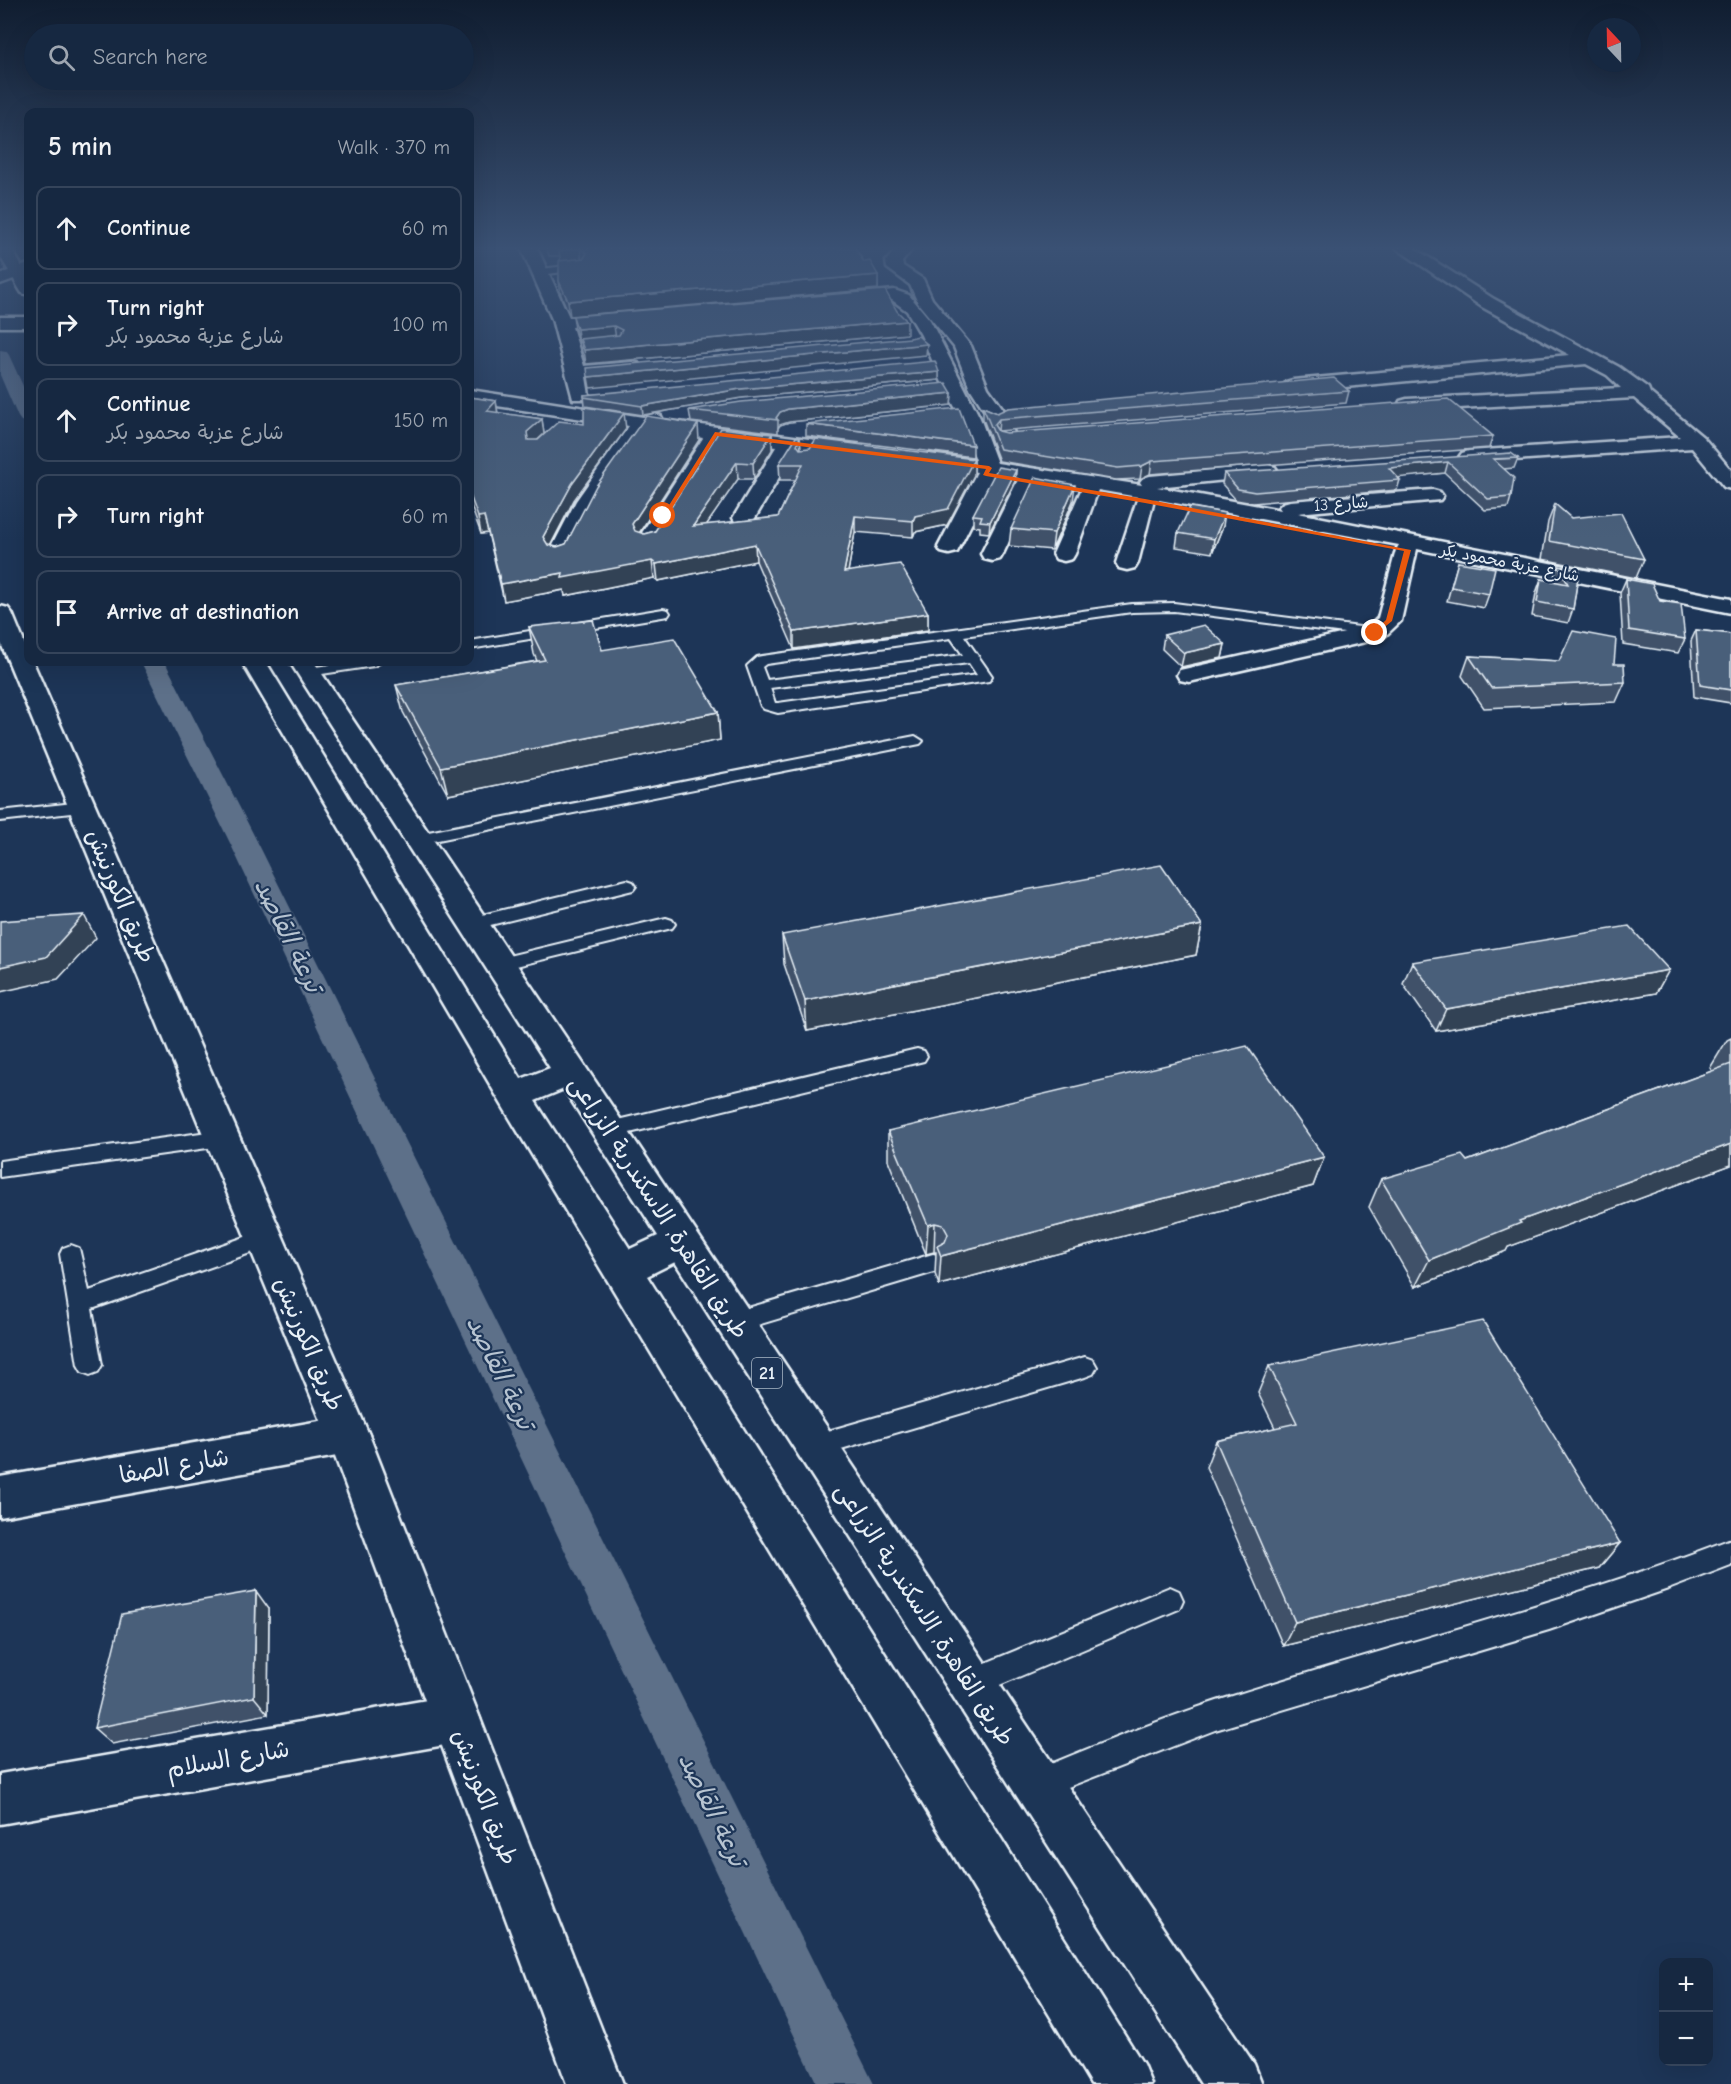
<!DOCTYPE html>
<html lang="en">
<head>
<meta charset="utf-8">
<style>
  :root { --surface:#162841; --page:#1f3048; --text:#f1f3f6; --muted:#9ea6b1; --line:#35445a }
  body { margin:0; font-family:"Comic Neue","Playpen Sans Arabic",sans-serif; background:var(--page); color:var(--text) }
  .controls { position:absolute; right:18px; bottom:18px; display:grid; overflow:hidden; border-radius:12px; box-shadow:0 6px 24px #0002 }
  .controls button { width:54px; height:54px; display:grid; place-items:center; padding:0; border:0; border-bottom:2px solid var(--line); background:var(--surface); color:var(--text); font:30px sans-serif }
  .compass { position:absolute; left:1587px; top:18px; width:54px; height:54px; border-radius:50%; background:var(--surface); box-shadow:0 6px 24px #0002; rotate:338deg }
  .stop { position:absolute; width:18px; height:18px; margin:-14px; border:4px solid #ea580c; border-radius:50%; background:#fff }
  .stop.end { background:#ea580c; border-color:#fff; box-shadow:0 2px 6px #0008 }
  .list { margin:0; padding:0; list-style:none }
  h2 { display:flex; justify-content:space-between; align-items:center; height:78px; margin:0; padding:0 24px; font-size:26px }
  h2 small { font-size:20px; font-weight:400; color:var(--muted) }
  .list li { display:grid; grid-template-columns:39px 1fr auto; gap:18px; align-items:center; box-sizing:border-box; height:84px; margin:0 12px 12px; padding:0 12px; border:2px solid var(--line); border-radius:12px }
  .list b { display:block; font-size:22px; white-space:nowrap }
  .list p { margin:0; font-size:20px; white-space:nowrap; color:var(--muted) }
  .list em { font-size:20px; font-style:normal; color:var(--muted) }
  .icon { flex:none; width:33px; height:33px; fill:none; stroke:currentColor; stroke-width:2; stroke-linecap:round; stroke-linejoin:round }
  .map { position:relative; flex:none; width:1731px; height:2084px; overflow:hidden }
  .search { position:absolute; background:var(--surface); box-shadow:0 6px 24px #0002; left:24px; top:24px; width:450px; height:66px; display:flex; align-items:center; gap:15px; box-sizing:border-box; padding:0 21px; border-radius:33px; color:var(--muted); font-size:22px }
  .panel { position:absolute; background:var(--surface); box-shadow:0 6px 24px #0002; left:24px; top:108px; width:450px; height:558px; border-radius:12px }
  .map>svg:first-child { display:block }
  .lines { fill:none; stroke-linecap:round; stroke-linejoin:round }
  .canal { fill:#5d7089; fill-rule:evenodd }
  .lane-casing { stroke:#e8f1f8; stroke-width:4 }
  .street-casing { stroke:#e8f1f8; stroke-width:5 }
  .secondary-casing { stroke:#e8f1f8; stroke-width:5 }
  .highway-casing { stroke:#e8f1f8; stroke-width:5 }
  .lane { fill:#1d3557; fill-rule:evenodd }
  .street { fill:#1d3557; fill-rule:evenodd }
  .secondary { fill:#1d3557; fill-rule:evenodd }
  .highway { fill:#1d3557; fill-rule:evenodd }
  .wall { fill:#3f5169; stroke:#e8f1f8; stroke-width:1.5 }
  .shaded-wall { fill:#334255; stroke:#e8f1f8; stroke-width:1.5 }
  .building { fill:#495e7a; stroke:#e8f1f8; stroke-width:1.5 }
  .route { fill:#ea580c }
  .labels { text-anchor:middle; stroke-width:4.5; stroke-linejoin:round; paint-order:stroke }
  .far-street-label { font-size:16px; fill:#e8f1f8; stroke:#1d3557 }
  .shield { fill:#1d3557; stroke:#abb9c8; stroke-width:1.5 }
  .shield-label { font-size:18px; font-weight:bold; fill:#e8f1f8 }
  .near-street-label { font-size:24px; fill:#e8f1f8; stroke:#1d3557 }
  .near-water-label { font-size:26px; font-style:italic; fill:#b7c4d1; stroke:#1d3557 }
</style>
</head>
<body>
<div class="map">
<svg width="1731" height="2084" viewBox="0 0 1731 2084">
  <rect width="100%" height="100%" fill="#1d3557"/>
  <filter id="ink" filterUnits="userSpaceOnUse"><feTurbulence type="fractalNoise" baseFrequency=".0167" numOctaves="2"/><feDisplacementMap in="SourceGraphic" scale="12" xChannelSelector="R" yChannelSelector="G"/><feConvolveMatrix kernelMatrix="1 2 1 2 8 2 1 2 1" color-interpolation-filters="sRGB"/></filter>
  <g filter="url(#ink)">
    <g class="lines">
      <!-- canal -->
      <g class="canal">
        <polygon points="0,350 6,351 9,355 28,397 28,423 21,421 18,417 0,375"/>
        <polygon points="141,662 165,662 259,845 874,2084 817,2084 231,845"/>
      </g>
      <!-- lane casing -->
      <g class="lane-casing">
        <g id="lane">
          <polygon points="582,264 587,267 585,269 541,275 536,272 541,269"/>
          <path d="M 1174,603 L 1375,629 L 1382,633 L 1375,637 L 1174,611 L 1132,612 L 964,636 L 992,676 L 989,681 L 778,713 L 764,709 L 761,706 L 747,666 L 757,657 L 762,656 L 1132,604 ZM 951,638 L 963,655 L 767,680 L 762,667 L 766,664 ZM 969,663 L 977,675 L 778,703 L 775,703 L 770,688 Z"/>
          <polygon points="663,609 668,610 670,613 668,616 470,649 470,641"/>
          <polygon points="349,662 381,662 374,666 309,676 302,672 309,668"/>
          <polygon points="915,736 923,741 920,744 418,844 412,843 410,839 412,835 418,834"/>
          <polygon points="83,802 89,803 91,807 89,811 0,821 0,811"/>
          <polygon points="627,880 633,882 636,886 633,890 474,929 468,927 465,923 468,919 474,917"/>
          <polygon points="666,918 672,920 675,924 672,928 500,970 493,968 491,964 493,960 500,958"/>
          <polygon points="917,1049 924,1051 927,1056 924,1061 609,1138 602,1136 599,1130 602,1124 609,1122"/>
          <polygon points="222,1130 229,1132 232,1138 229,1144 222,1146 0,1177 0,1161"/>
          <polygon points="265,1230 273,1233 276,1239 273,1245 92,1309 102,1365 98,1372 90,1375 82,1372 78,1365 60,1254 63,1248 71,1245 79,1248 89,1291"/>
          <polygon points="933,1254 941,1256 944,1263 941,1270 734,1332 726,1329 722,1322 726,1315 734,1312"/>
          <polygon points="1085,1357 1093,1360 1097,1367 1093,1374 1085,1377 814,1457 805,1454 802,1446 805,1438 814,1435"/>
          <path d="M 1731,1539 L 1731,1565 L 1671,1588 L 1549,1630 L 1215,1730 L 1037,1799 L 1027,1794 L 1022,1784 L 1027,1774 C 1089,1748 1153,1722 1217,1701 C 1388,1646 1563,1604 1731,1539 Z"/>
          <polygon points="1170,1587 1179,1591 1183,1600 1179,1609 971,1697 961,1693 957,1683 961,1673"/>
        </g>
      </g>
      <!-- street casing -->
      <g class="street-casing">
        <g id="street">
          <polygon points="521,248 537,248 569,317 619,313 625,314 627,318 625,322 619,323 572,327 584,366 632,362 638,363 641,367 638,371 586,377 589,395 587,399 573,399 552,319"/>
          <polygon points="897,248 913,248 902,262 903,266 923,279 932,299 971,346 988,388 1006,413 1022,453 1019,457 1005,457 986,413 970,388 954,347 918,303 910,285 887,268 886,261"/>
          <polygon points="1396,248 1414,248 1494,299 1619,367 1648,388 1650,393 1704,438 1731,470 1731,489 1724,487 1692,448 1469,463 1462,461 1459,457 1462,453 1469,451 1680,437 1634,398 1407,411 1400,409 1398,405 1400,401 1407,399 1621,388 1607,375 1586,364 1293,392 1286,390 1284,386 1286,382 1293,380 1570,355 1482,307"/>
          <polygon points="894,290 909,295 930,320 980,418 997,463 1142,485 1140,482 1143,478 1150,476 1268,465 1275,467 1278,471 1275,475 1157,487 1281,510 1279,507 1283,503 1290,501 1433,490 1440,492 1443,496 1440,500 1298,513 1731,599 1731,613 1417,549 1401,621 1383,638 1189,682 1180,680 1177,675 1180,670 1367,628 1378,618 1396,550 1399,545 1154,499 1138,563 1135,568 1127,570 1119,568 1116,563 1138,497 1098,490 1075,554 1072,559 1064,561 1056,559 1053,554 1082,488 1037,481 1003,554 1000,559 992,561 984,559 981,554 1019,478 996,475 957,552 949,554 941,552 938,547 977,472 930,466 923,464 920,460 923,456 930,454 976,460 961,418 944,387 921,335 907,311 892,300 844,305 836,300 844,295"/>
          <polygon points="470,390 643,417 654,414 661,416 663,420 855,445 862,447 865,451 862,455 855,457 795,450 755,518 752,523 744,524 736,523 733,518 776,447 721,441 658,542 655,547 647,549 639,547 636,542 703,438 647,429 596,501 570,555 567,560 559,562 551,560 548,555 576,501 629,426 470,402"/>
          <polygon points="348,1416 363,1422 369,1435 363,1448 348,1454 0,1517 0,1477"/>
          <polygon points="456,1695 473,1702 480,1719 473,1736 456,1743 0,1824 0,1774"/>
        </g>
      </g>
      <!-- secondary casing -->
      <g class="secondary-casing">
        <g id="secondary">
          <polygon points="28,264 28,274 0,284 0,274"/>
          <rect x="0" y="317" width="28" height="10"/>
          <polygon points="0,606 8,608 12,613 28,652 28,662 33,662 369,1435 623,2084 567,2084 327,1435 0,641"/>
        </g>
      </g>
      <!-- highway casing -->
      <g class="highway-casing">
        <g id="highway">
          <polygon points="0,248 11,248 28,277 28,295 22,293 20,290 0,256"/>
          <path d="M 242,662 L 266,662 L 521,1079 L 550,1068 L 290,662 L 314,662 L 1254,2064 L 1262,2084 L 1201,2084 L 675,1262 L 647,1276 L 1143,2064 L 1151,2084 L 1091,2084 L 502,1105 ZM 564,1089 L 658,1236 L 630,1249 L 535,1101 Z"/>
        </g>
      </g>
      <!-- lane -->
      <use href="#lane" class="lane"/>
      <!-- street -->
      <use href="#street" class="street"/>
      <!-- secondary -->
      <use href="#secondary" class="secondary"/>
      <!-- highway -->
      <use href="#highway" class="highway"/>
    </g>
    <!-- wall -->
    <g class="wall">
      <polygon points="547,248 855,248 864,262 878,275 878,289 570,316 561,295 559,281 560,261 560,256 549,256"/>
      <polygon points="573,316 907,334 586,364 582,352 581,342 579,342 575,329"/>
      <polygon points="939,372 939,380 741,398 643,415 585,406 584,395"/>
      <polygon points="1349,391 1346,403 998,431 1006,433 1493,436 1489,448 1150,474 1140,479 1116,480 999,461 983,419 983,407 997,413"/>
      <polygon points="952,393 951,405 789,422 780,425 778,428 778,433 691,422 689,410"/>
      <polygon points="470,397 496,401 498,413 542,419 544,434 584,424 626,429 574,500 550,546 557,547 566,544 699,440 639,533 644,534 655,531 772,434 772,450 754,479 738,479 706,525 778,517 795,480 780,480 779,464 800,437 801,449 974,459 974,475 947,525 915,532 913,537 855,532 848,571 928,613 928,630 794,649 756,561 658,581 654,578 565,596 564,590 504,601 488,533 481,534 470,503"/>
      <polygon points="806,424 973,445 973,457 806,436"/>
      <polygon points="1518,458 1514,468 1504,469 1511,497 1508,508 1485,510 1445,473 1398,477 1400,480 1397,490 1253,503 1236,500 1222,484 1224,473"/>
      <polygon points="1016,470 1015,481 989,533 980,532 980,527 973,526 973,515"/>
      <polygon points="1073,501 1052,550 1009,546 1011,529"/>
      <polygon points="1555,504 1571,518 1644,559 1636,578 1542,559 1548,522"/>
      <polygon points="1223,526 1212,553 1176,547 1178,533"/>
      <polygon points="1458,562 1489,594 1484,608 1447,601"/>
      <polygon points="1558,566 1579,570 1573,609 1568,623 1532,616 1536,593 1541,579 1554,582 1553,579"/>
      <polygon points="1626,579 1660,601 1685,639 1678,653 1623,644 1620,593"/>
      <polygon points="529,627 602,650 718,712 720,740 448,795 403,712 396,685 537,661 534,654"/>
      <polygon points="1696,630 1731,634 1731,703 1694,697 1691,641"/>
      <polygon points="1164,635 1225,644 1222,658 1181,667 1162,649"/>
      <polygon points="1469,656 1614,664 1625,682 1616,702 1484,708 1462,676"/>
      <polygon points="1202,925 1196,955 807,1031 784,964 782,935"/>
      <polygon points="1412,962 1669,970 1656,993 1436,1031 1403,984"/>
      <polygon points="1731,1038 1731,1165 1508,1247 1506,1251 1415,1287 1369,1207 1381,1179 1467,1161 1712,1071 1710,1068 1727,1040"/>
      <polygon points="888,1131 1324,1157 1313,1186 939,1285 935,1274 936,1252 934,1252 926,1254 888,1160"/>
      <polygon points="1269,1366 1620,1543 1599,1568 1283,1646 1206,1467 1216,1441 1275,1428 1258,1393"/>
      <polygon points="269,1609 268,1714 112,1744 94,1728"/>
    </g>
    <!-- shaded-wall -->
    <g class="shaded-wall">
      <polygon points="580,248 582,262 561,264 559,251"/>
      <polygon points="470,257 472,270 470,270"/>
      <polygon points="878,275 878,289 570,316 568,301"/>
      <polygon points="907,321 907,334 586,364 584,350"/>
      <polygon points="614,326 616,339 580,339 581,342 579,342 577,329"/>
      <polygon points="927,344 926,355 590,388 588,377"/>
      <polygon points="939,372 939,380 741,398 643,415 642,406 740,389"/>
      <polygon points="952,393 951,405 789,422 780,425 778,428 778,420 776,418 780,412 788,409"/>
      <polygon points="496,401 498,416 487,411"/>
      <polygon points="624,413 626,429 574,500 546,554 543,537 572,484"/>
      <polygon points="542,419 544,434 529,448 527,432"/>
      <polygon points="999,419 998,431 994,425"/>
      <polygon points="698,424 699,440 634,541 632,524"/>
      <polygon points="772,434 772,450 754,479 753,463"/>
      <polygon points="800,437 801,453 797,445"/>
      <polygon points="974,459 974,475 947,525 915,532 913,537 913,521 915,516"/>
      <polygon points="1152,461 1150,474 1140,479 1142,466"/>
      <polygon points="737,462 738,479 694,543 693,526"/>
      <polygon points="1448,462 1445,473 1386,479 1389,468"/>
      <polygon points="1016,470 1015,481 989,533 990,522"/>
      <polygon points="1075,485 1073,501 1052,550 1054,533"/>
      <polygon points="1225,513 1223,526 1212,553 1214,539"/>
      <polygon points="484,516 488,533 481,534 478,517"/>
      <polygon points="855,516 855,532 845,589 844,572"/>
      <polygon points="755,544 756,561 658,581 656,564"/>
      <polygon points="652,561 654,578 565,596 564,590 504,601 501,584 563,573"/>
      <polygon points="928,613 928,630 794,649 794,632"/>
      <polygon points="1225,644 1222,658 1181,667 1184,653"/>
      <polygon points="718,712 720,740 448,795 441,767"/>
      <polygon points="84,915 96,938 58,979 0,992 0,967"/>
      <polygon points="1202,925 1196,955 807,1031 805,1001"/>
      <polygon points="1669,970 1656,993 1436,1031 1446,1009"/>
      <polygon points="1731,1144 1731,1165 1508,1247 1506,1251 1415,1287 1429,1260 1519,1221"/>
      <polygon points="1324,1157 1313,1186 939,1285 941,1256"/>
      <polygon points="935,1223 934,1252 926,1254 928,1225"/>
      <polygon points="1620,1543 1599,1568 1283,1646 1295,1622"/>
      <polygon points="256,1591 269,1609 268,1714 254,1697"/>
    </g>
    <!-- building -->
    <g class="building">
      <polygon points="559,248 855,248 864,262 870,261 878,275 568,301 559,281 559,261 584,258 587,253 580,248 559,251"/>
      <polygon points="885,290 897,311 907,321 584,350 580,339 619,335 622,330 614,326 577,329 573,316"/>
      <polygon points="918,336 927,344 588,377 587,368 910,338"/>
      <polygon points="935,361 939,372 740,389 642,406 584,397 584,395"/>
      <polygon points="1334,378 1349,391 999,419 994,425 998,431 1006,433 1448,399 1493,436 1152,461 1142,466 1118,468 1000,449 983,407 997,413 1008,408"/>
      <polygon points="946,383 952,393 788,409 780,412 776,418 778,420 689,410 741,402"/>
      <polygon points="470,397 496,401 487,411 542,419 527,432 528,440 538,440 559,421 584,424 584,407 624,413 572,484 543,537 548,545 557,547 566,544 596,486 646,416 698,424 632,524 635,531 644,534 655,531 721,428 772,434 753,463 737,462 693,526 778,517 803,464 779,464 796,437 800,437 797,445 800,449 810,448 816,439 974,459 948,509 915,516 913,521 855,516 844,572 900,564 928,613 794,632 755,544 656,564 652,561 562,578 563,573 501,584 484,516 478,517 470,495"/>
      <polygon points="959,408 973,445 806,424"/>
      <polygon points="1511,453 1518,458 1493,459 1514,478 1511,497 1488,499 1448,462 1389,468 1400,480 1255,492 1238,489 1224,473"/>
      <polygon points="998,467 1016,470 990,522 980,521 982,516 973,515"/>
      <polygon points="1035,477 1075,485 1054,533 1011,529"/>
      <polygon points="1555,504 1571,518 1621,513 1644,559 1549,541"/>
      <polygon points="1190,507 1225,513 1214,539 1178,533"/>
      <polygon points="1458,562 1495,568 1489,594 1451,587"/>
      <polygon points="1558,566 1579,570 1573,609 1537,602 1541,579 1568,584"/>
      <polygon points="1626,579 1652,584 1660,601 1681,604 1685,639 1629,630"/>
      <polygon points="593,620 602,650 674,638 718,712 441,767 396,685 545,660 529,627"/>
      <polygon points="1204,625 1225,644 1184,653 1164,635"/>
      <polygon points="1696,630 1731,634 1731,690 1700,685"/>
      <polygon points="1573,631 1616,639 1614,664 1624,664 1625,682 1491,688 1469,656 1559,661"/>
      <polygon points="1161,865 1202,925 805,1001 782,935"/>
      <polygon points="84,915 46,957 0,967 0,921"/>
      <polygon points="1629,926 1669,970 1446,1009 1412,962"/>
      <polygon points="1247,1046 1324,1157 941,1256 937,1246 945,1242 948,1234 943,1225 935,1223 928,1225 888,1131"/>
      <polygon points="1731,1064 1731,1144 1519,1221 1521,1223 1429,1260 1381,1179 1462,1155 1467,1161"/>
      <polygon points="1483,1321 1620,1543 1295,1622 1216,1441 1297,1423 1269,1366"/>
      <polygon points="256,1591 254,1697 94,1728 122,1614"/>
    </g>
  </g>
  <!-- sky -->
  <linearGradient id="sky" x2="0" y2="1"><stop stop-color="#101d30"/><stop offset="0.46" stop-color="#3a5174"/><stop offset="1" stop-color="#3a5174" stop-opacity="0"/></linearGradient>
  <rect width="1731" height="540" fill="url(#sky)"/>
  <!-- route -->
  <polygon class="route" points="715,432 989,466 992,468 989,473 1145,499 1411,550 1392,621 1375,635 1372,633 1386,620 1404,551 1145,503 986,476 983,475 986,469 717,436 667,516 661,518"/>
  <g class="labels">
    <!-- far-street labels -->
    <g class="far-street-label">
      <text transform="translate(1341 503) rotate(-4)" y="6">شارع 13</text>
      <text transform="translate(1510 562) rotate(11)" y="6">شارع عزبة محمود بكر</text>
    </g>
    <!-- shield labels -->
    <rect class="shield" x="752" y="1358" width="30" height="30" rx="4.5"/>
    <g class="shield-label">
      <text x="767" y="1379">21</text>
    </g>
    <!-- near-street labels -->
    <g class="near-street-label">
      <text transform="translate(121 896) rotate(67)" y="8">طريق الكورنيش</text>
      <text transform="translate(659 1207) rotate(57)" y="8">طريق القاهرة, الاسكندرية الزراعى</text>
      <text transform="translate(309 1344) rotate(67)" y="8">طريق الكورنيش</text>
      <text transform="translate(174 1466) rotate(-10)" y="8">شارع الصفا</text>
      <text transform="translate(925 1614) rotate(57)" y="8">طريق القاهرة, الاسكندرية الزراعى</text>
      <text transform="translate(228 1759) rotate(-10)" y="8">شارع السلام</text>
      <text transform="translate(485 1797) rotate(69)" y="8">طريق الكورنيش</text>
    </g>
    <!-- near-water labels -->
    <g class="near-water-label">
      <text transform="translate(289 935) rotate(64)" y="9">ترعة القاصد</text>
      <text transform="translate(501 1372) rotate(64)" y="9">ترعة القاصد</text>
      <text transform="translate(713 1809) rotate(64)" y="9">ترعة القاصد</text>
    </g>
  </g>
</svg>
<div class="controls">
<button>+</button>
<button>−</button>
</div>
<svg class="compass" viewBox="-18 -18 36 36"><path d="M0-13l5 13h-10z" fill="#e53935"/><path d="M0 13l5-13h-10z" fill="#9ea6b1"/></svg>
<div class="stop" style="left:663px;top:516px"></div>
<div class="stop end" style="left:1375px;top:633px"></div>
<div class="search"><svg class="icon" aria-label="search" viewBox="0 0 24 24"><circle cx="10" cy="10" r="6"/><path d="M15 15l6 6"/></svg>Search here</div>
<section class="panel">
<h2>5 min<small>Walk · 370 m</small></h2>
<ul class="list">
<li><svg class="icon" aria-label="ahead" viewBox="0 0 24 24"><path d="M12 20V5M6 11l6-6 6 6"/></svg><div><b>Continue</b></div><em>60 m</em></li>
<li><svg class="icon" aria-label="right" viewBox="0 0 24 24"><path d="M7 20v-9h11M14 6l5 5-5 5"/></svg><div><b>Turn right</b><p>شارع عزبة محمود بكر</p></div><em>100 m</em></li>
<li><svg class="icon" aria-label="ahead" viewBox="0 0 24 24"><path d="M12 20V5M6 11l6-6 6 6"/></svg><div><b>Continue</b><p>شارع عزبة محمود بكر</p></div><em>150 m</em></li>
<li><svg class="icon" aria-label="right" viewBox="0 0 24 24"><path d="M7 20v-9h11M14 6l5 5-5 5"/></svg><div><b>Turn right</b></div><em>60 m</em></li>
<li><svg class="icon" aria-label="arrive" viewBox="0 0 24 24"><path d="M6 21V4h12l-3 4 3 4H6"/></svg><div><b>Arrive at destination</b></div></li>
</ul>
</section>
</div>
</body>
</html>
